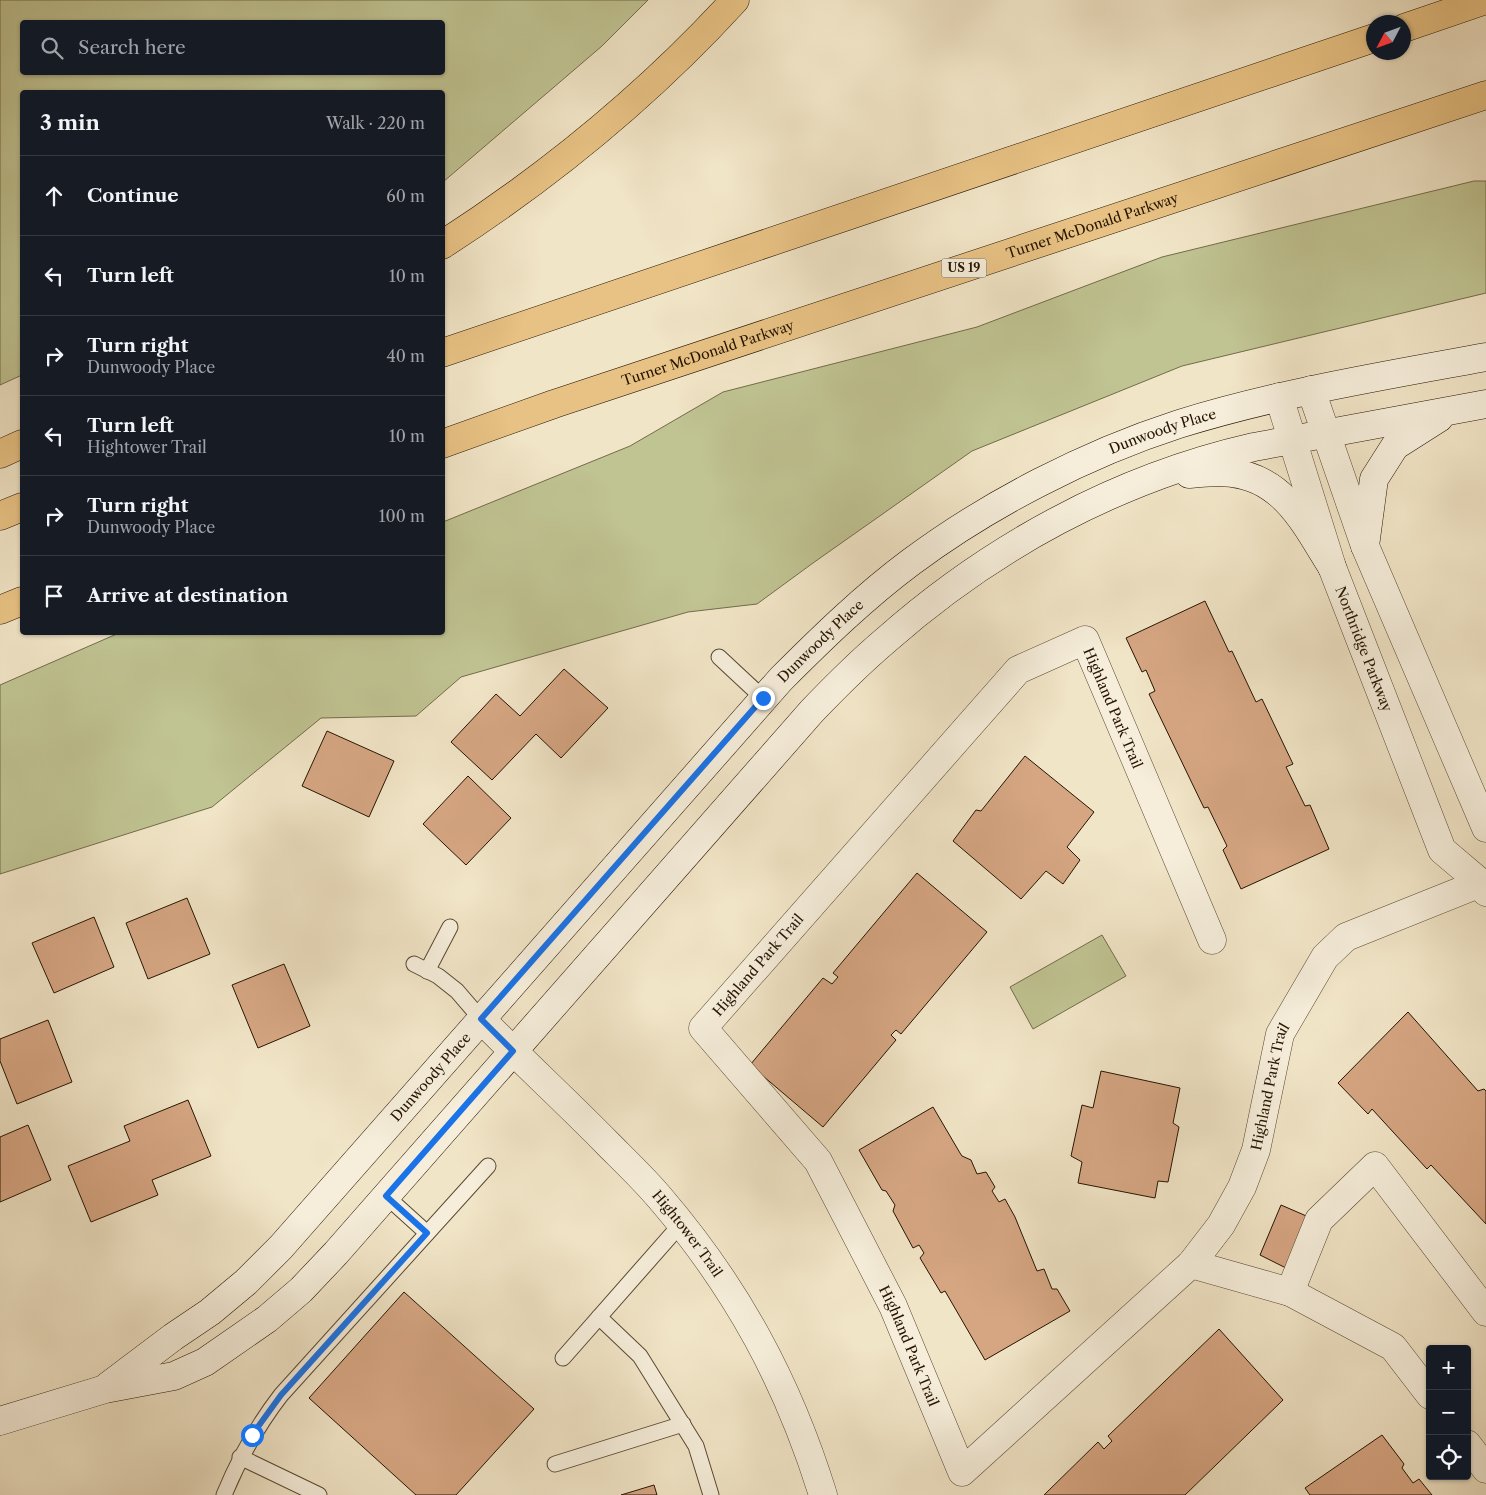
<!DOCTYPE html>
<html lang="en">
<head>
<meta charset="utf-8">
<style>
  :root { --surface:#171b24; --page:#20242c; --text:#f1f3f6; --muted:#9ea1a6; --line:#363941 }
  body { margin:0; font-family:"Libre Caslon Text",serif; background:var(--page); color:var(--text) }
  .controls { position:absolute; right:15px; bottom:15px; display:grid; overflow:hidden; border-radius:5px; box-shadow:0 1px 4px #0004 }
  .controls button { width:45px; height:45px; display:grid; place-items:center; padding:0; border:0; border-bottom:1px solid var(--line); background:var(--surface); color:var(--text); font:25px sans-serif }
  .compass { position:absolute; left:1366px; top:15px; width:45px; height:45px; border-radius:50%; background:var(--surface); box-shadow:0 1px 4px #0004; rotate:229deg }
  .stop { position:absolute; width:15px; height:15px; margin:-11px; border:4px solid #1a73e8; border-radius:50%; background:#fff }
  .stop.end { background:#1a73e8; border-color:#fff; box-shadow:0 1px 5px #0008 }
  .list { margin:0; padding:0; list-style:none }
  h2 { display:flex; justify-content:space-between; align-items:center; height:65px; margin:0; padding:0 20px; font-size:21px }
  h2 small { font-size:16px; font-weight:400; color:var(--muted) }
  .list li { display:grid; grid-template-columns:32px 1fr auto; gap:15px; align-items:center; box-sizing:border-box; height:80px; padding:0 20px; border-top:1px solid var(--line) }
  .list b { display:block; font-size:19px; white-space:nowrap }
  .list p { margin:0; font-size:16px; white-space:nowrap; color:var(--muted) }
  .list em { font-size:16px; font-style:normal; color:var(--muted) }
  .icon { flex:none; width:28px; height:28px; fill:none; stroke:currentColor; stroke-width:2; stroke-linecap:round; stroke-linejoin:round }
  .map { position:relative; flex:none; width:1486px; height:1495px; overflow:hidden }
  .search { position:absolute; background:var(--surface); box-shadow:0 1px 4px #0004; left:20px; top:20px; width:425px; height:55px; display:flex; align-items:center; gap:12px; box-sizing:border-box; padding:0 18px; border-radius:5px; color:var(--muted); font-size:19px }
  .panel { position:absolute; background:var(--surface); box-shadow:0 1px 4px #0004; left:20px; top:90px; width:425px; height:545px; border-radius:5px }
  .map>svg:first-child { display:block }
  .green { fill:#c0c392; stroke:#726c4a; fill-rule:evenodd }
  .building { fill:#d6a683; stroke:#251401 }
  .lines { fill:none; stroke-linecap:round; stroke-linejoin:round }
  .lane-casing { stroke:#584832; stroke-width:17 }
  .street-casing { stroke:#584832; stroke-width:29 }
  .secondary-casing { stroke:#251401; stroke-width:29 }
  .highway-casing { stroke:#251401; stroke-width:29 }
  .lane { stroke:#f6eedb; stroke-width:15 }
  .street { stroke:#f6eedb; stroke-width:28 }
  .secondary { stroke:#f6eedb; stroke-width:28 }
  .highway { stroke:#e8c284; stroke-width:28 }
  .route { stroke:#1a73e8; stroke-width:6 }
  .labels { text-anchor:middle; stroke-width:5; stroke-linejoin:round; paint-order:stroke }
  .shield { fill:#f6eedb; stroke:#645542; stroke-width:1 }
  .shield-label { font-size:12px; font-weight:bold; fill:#251401 }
  .street-label { font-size:14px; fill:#251401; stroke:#f6eedb }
</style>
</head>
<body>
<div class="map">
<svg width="1486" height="1495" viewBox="0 0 1486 1495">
  <rect width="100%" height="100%" fill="#f1e5c7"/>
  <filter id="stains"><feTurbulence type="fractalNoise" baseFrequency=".004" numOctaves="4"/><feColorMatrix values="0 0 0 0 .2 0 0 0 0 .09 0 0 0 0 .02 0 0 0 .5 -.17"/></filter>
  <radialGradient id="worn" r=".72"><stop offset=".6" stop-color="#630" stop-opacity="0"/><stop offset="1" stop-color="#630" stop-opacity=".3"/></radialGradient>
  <!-- green -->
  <g class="green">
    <path d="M 0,0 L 648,0 L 602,46 L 443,182 L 442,92 L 22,92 L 22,375 L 0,385 ZM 442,22 L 442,72 L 22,72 L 22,22 Z"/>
    <polygon points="1474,181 1486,181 1486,293 1182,366 972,451 813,563 757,604 688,612 461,677 416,716 321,718 212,807 0,874 0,685 119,633 442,632 443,522 630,446 723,392 977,327 1162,257"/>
    <polygon points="1102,935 1126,976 1033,1029 1010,987"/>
  </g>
  <!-- building -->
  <g class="building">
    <polygon points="1205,601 1229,652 1232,651 1256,702 1262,699 1293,764 1286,767 1305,806 1310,805 1329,849 1241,889 1223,850 1227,846 1208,807 1204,808 1149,694 1155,691 1146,670 1142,672 1126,638"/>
    <polygon points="564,669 608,708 561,758 536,734 492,780 451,742 496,694 520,716"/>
    <polygon points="327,731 394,761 369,817 302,786"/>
    <polygon points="1025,756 1094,812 1067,847 1080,860 1063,884 1046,871 1021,899 953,841 976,810 981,811"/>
    <polygon points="468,776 511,818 466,865 423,824"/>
    <polygon points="917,873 987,932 901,1034 896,1030 891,1035 896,1040 823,1127 750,1065 823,978 832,984 838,977 833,973"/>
    <polygon points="187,898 210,954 148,979 126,923"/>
    <polygon points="94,917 114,967 54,993 32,943"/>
    <polygon points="284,964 310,1026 258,1048 232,985"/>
    <polygon points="1408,1012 1478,1091 1484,1089 1486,1091 1486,1224 1431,1165 1427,1169 1372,1109 1368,1114 1338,1083"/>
    <polygon points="48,1020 72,1082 17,1104 0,1061 0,1039"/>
    <polygon points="1101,1071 1180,1088 1173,1123 1179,1127 1168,1182 1158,1181 1155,1198 1078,1183 1082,1162 1071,1156 1082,1105 1093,1108"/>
    <polygon points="188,1100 211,1156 152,1180 158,1195 91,1222 68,1166 130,1141 124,1126"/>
    <polygon points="933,1107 960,1153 962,1156 971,1160 977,1174 986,1172 995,1187 992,1191 999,1202 1005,1199 1015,1217 1037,1271 1044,1269 1052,1289 1057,1289 1070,1311 985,1360 945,1291 941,1293 920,1258 924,1253 919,1245 913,1248 893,1211 895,1205 886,1191 882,1190 859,1150"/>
    <polygon points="28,1125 51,1180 0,1202 0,1137"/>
    <polygon points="1281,1205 1311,1218 1290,1270 1260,1255"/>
    <polygon points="404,1292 534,1409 456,1495 416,1495 309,1398"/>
    <polygon points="1219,1329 1283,1400 1185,1495 1044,1495 1098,1442 1104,1449 1112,1441 1108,1436"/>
    <polygon points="1382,1435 1404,1464 1402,1468 1413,1483 1419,1479 1432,1495 1310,1495 1305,1488"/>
    <polygon points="654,1485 657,1495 621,1495"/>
  </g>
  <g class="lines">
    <!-- lane casing -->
    <g class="lane-casing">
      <g id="lane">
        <polyline points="719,657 763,698"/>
        <polyline points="414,964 438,976 457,991 481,1019"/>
        <polyline points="427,971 450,927"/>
        <polyline points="386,1196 427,1233"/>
        <polyline points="599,1317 640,1356 696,1446 711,1495"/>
        <polyline points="563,1358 681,1224"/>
        <polyline points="240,1457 319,1495"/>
        <polyline points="555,1464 683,1424"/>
        <path d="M 224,1495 C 239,1459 257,1426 281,1395 L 488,1166"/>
      </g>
    </g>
    <!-- street casing -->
    <g class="street-casing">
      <g id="street">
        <polyline points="1311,390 1365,546 1486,828"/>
        <path id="s1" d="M 1279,397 L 1332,567 L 1442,850 L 1481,883 L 1486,892"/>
        <path id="s2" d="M 1212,940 L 1085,640 L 1018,670 L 703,1028 L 818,1161 L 893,1306 L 962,1472 L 1191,1264 L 1221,1225 L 1242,1187 L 1256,1150 L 1280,1034 L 1325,957 L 1346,937 L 1481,883"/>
        <path id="s3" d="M 481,1019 C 522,1061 566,1101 608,1144 C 625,1161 644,1179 660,1198 C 737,1288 788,1382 823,1495"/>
        <polyline points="1191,1264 1290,1292 1393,1347 1430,1395"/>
        <polyline points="1290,1292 1319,1220 1375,1166 1486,1312"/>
        <polyline points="1467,1444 1486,1469"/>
      </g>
    </g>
    <!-- secondary casing -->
    <g class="secondary-casing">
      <g id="secondary">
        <path d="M 1189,474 C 1203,473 1218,471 1232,473 C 1285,479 1306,526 1332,567"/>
        <polyline points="1365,546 1374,479 1395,446 1439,418"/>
        <path id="s4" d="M 108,1386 L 173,1337 L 210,1312 L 246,1282 L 281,1247 L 781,679 C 822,638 864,597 911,562 C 989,504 1086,454 1179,424 C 1279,393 1383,376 1486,357"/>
        <path d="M 0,1421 L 105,1389 L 174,1376 L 205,1362 L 267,1319 L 301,1290 L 336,1253 L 812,711 C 836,686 860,662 886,640 C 991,547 1118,478 1254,447 L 1486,404"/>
      </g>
    </g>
    <!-- highway casing -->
    <g class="highway-casing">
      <g id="highway">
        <polyline points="1404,28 1486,0"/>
        <path d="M 442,245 C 549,176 649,94 735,0"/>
        <polyline points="442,353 1374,38"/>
        <path id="s5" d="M 442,444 L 554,404 L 1486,95"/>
        <polyline points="0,454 22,444"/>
        <polyline points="0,516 22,507"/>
        <polyline points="0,610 22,601"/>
      </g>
    </g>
    <!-- lane -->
    <use href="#lane" class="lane"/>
    <!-- street -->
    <use href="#street" class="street"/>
    <!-- secondary -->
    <use href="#secondary" class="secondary"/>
    <!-- highway -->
    <use href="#highway" class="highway"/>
  </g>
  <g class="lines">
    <!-- route -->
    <polyline class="route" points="252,1435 281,1395 427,1233 386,1196 513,1051 481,1019 763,698"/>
  </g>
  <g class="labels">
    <!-- shield labels -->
    <rect class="shield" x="941.5" y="258.5" width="45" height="19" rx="4"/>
    <g class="shield-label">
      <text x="964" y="272">US 19</text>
    </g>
    <!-- street labels -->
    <g class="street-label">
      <text dy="5" stroke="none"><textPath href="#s5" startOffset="686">Turner McDonald Parkway</textPath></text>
      <text dy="5" stroke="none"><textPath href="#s5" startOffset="281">Turner McDonald Parkway</textPath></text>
      <text dy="5" stroke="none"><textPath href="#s4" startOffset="1439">Dunwoody Place</textPath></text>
      <text dy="5" stroke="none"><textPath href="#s4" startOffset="1034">Dunwoody Place</textPath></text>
      <text dy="5" stroke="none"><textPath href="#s1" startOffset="266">Northridge Parkway</textPath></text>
      <text transform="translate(1113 708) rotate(67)" y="5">Highland Park Trail</text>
      <text transform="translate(758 965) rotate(-49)" y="5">Highland Park Trail</text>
      <text dy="5" stroke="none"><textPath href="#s4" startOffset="449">Dunwoody Place</textPath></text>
      <text dy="5" stroke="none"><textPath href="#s2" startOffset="1901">Highland Park Trail</textPath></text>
      <text dy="5" stroke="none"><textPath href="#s3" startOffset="298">Hightower Trail</textPath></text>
      <text dy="5" stroke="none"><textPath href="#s2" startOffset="1258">Highland Park Trail</textPath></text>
    </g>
  </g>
  <rect width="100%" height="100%" filter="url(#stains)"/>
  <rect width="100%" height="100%" fill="url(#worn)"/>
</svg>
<div class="controls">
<button>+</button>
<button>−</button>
<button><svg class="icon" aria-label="locate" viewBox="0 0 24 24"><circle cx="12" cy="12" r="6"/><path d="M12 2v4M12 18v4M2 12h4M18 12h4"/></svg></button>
</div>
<svg class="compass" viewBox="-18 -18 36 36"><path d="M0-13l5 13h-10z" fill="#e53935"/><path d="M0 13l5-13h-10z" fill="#9ea1a6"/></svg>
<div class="stop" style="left:252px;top:1435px"></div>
<div class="stop end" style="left:763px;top:698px"></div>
<div class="search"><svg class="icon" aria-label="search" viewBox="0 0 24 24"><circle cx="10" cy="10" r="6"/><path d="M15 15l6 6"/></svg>Search here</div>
<section class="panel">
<h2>3 min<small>Walk · 220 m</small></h2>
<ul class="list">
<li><svg class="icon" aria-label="ahead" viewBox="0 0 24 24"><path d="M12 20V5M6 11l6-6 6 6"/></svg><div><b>Continue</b></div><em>60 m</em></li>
<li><svg class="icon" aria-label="left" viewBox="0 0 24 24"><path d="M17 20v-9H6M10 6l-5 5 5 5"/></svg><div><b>Turn left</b></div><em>10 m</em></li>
<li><svg class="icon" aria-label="right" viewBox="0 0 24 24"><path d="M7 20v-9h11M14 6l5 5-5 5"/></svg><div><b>Turn right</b><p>Dunwoody Place</p></div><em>40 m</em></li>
<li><svg class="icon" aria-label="left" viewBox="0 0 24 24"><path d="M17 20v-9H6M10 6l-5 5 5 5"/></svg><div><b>Turn left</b><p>Hightower Trail</p></div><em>10 m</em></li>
<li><svg class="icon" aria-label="right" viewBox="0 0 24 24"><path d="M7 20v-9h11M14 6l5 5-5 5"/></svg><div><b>Turn right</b><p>Dunwoody Place</p></div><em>100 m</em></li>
<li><svg class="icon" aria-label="arrive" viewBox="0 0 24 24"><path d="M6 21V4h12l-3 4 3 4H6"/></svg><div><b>Arrive at destination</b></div></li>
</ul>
</section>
</div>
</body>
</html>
